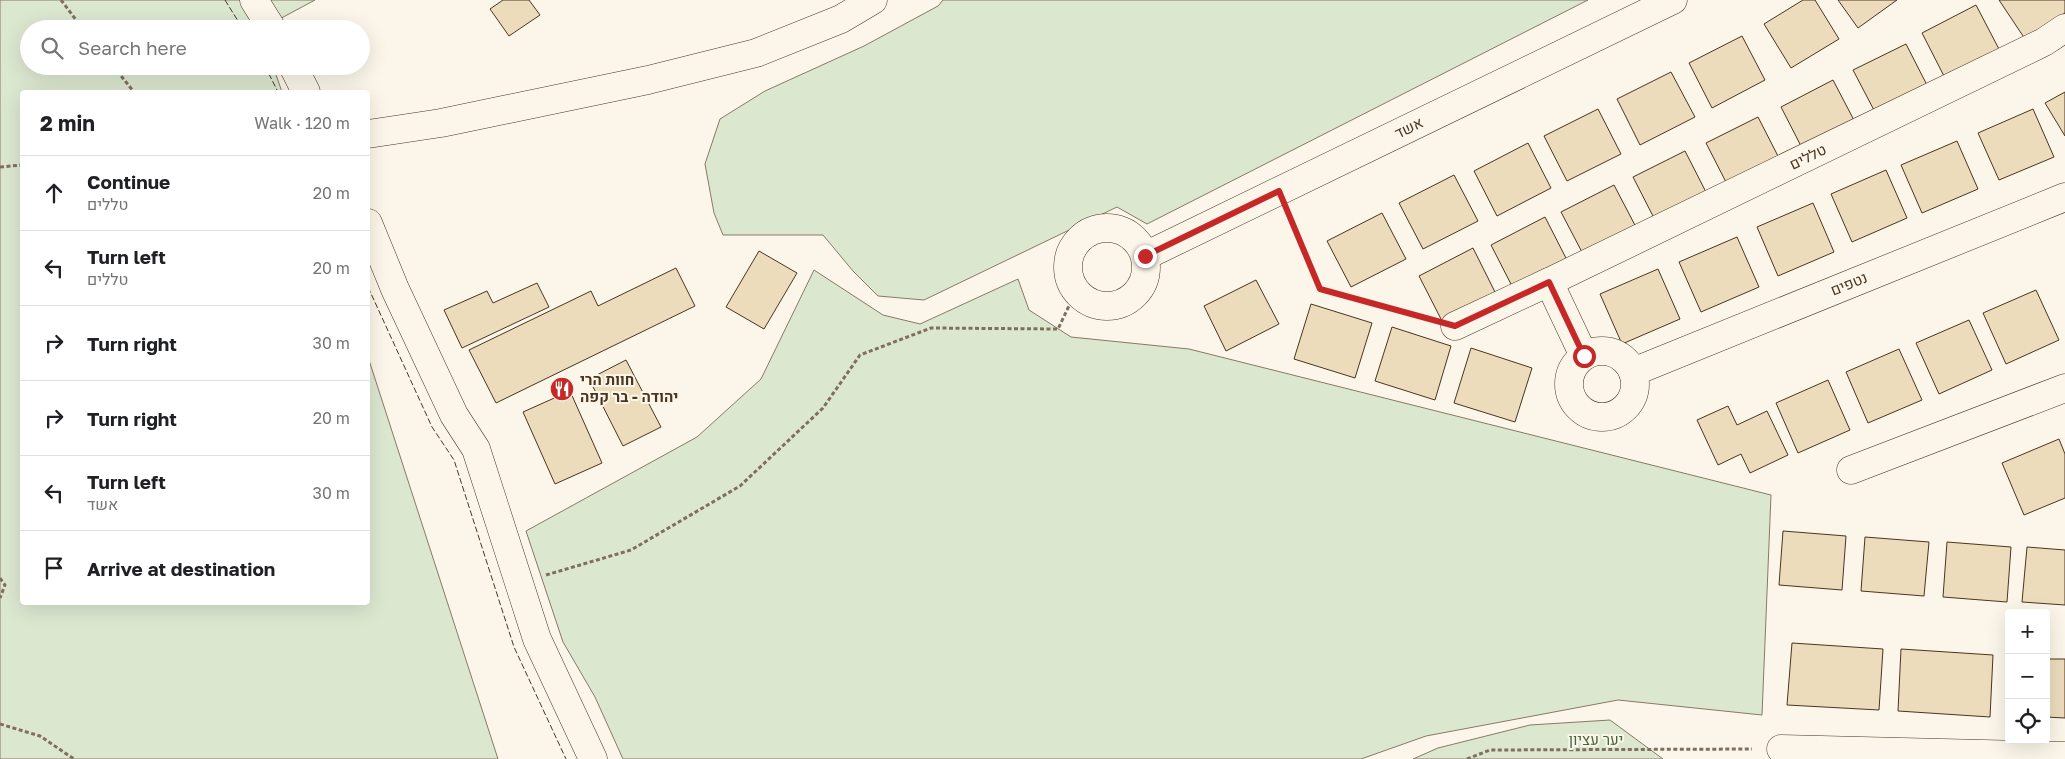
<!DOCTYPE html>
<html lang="en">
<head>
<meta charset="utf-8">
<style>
  :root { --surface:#fff; --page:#f6f6f6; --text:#202124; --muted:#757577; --line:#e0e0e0 }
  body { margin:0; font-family:"Golos Text",Heebo,sans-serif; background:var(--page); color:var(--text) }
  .controls { position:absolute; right:15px; bottom:15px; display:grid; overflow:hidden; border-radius:5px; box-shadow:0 5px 20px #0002 }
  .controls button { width:45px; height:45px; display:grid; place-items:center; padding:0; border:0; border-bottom:1px solid var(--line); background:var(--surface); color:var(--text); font:25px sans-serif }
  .stop { position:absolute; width:15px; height:15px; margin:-11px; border:4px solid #c62828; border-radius:50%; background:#fff }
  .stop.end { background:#c62828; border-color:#fff; box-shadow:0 1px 5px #0008 }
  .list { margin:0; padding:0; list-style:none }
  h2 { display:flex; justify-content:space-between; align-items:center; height:65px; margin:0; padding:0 20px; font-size:21px }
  h2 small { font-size:16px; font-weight:400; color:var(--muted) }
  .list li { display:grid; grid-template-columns:32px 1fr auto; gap:15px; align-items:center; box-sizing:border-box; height:75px; padding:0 20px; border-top:1px solid var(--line) }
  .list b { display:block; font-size:19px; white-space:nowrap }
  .list p { margin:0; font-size:16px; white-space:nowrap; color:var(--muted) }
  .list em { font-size:16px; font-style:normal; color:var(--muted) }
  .icon { flex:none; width:28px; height:28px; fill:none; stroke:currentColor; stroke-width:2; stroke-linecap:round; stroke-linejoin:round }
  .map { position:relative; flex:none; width:2065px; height:759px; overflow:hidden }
  .search { position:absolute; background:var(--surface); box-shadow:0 5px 20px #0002; left:20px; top:20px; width:350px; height:55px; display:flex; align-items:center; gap:12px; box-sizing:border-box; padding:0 18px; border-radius:28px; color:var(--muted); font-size:19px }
  .panel { position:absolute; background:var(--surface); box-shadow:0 5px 20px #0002; left:20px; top:90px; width:350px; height:515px; border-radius:5px }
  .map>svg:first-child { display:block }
  .green { fill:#dce7d0; stroke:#887966 }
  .building { fill:#ecdcbc; stroke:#4a3520 }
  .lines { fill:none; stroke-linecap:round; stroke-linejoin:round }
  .street-casing { stroke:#4a3520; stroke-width:29 }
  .path { stroke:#7f6f5c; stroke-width:3; stroke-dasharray:4 2.5; stroke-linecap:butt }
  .street { stroke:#fbf6e9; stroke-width:28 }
  .fence { stroke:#4a3520; stroke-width:1; stroke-dasharray:6 2.5; stroke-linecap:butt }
  .route { stroke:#c62828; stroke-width:6 }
  .labels { text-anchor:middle; stroke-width:4; stroke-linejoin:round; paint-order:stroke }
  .street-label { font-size:15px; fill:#4a3520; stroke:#fbf6e9 }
  .poi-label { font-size:15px; font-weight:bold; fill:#4a3520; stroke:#fbf6e9; text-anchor:start }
  .park-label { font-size:15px; fill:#436837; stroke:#fbf6e9 }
</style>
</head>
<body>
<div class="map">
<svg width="2065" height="759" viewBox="0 0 2065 759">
  <rect width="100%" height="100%" fill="#fbf6e9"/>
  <!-- green -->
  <g class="green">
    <polygon points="0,0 315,0 261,29 29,29 29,66 273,66 282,92 22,92 22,602 368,602 368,357 498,759 0,759"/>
    <polygon points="943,0 1588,0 1147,224 1117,207 924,300 878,296 853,271 823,235 723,235 714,213 705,164 720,119 765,91 864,46 938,6"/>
    <polygon points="814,270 883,315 920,324 1018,279 1029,310 1071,337 1189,349 1771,495 1762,715 1618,700 1426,736 1361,759 623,759 595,697 563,642 526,531 697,437 761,379"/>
    <polygon points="1610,720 1663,759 1413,759 1438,748 1530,725"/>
  </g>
  <!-- building -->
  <g class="building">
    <polygon points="503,0 529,0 540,15 509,36 490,9"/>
    <polygon points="1803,0 1815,0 1839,39 1791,68 1764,24"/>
    <polygon points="1838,0 1897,0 1858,28"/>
    <polygon points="1999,0 2065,0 2065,13 2025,39"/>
    <polygon points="1976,5 2000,51 1945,78 1922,33"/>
    <polygon points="1742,36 1765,80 1712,108 1689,63"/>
    <polygon points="1906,44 1928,87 1876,114 1853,70"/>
    <polygon points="1671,72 1695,117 1640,145 1617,99"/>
    <polygon points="1833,80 1856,124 1803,150 1781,107"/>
    <polygon points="2065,92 2065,136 2045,103"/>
    <polygon points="1598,109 1621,154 1567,181 1544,136"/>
    <polygon points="2033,109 2054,157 1999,180 1978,133"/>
    <polygon points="1758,117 1780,160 1728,186 1706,143"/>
    <polygon points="1957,141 1978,189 1922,213 1901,165"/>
    <polygon points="1528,143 1551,188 1497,216 1474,171"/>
    <polygon points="1685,151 1707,194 1655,220 1633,177"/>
    <polygon points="1886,170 1907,218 1852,242 1831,194"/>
    <polygon points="1454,175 1478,221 1423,249 1399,203"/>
    <polygon points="1614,185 1637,229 1584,256 1561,212"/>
    <polygon points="1813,203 1834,252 1778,276 1757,227"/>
    <polygon points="1382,213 1406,259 1351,287 1327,241"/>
    <polygon points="1545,217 1568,262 1514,290 1491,245"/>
    <polygon points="1737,237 1759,287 1701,312 1679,262"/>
    <polygon points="1473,248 1496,294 1442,321 1419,276"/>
    <polygon points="759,251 797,273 764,329 726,307"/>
    <polygon points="676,268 695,306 496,403 469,350 591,291 598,306"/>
    <polygon points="1658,269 1680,319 1622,344 1600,294"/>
    <polygon points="1256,280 1279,324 1226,351 1204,306"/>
    <polygon points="537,283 549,307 462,348 444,310 487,291 493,303"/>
    <polygon points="2036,290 2059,340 2006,364 1983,313"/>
    <polygon points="1311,304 1372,323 1355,378 1294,359"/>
    <polygon points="1969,320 1992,370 1939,394 1916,343"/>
    <polygon points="1392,327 1451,346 1435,400 1375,381"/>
    <polygon points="1471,348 1532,368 1515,422 1454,403"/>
    <polygon points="1899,349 1922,400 1868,423 1846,372"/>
    <polygon points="626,360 661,427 623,446 589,379"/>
    <polygon points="1828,380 1850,430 1798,453 1776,403"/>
    <polygon points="570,391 602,463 555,484 523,412"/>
    <polygon points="1728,406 1737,425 1767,411 1788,455 1750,473 1741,454 1718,465 1697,420"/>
    <polygon points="2059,439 2065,454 2065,498 2024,515 2002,463"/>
    <polygon points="1783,531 1846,536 1842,590 1779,585"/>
    <polygon points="1865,537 1929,542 1924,596 1861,591"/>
    <polygon points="1947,542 2011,547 2007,602 1943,597"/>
    <polygon points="2027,547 2065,550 2065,605 2022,602"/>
    <polygon points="1792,643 1883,649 1879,710 1787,705"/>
    <polygon points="1901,649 1993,655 1990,717 1898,711"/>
    <polygon points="2046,659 2065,659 2065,718 2046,717"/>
  </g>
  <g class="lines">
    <!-- street casing -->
    <g class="street-casing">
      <g id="street">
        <polyline points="254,0 272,29"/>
        <polyline points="293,66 306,92"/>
        <polyline points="368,134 441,123 648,80 756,53 841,19 873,0"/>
        <polyline points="368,223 395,289 454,415 476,449 537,639 593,759"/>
        <circle cx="1107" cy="267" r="39"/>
        <polyline points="1145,256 1673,0"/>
        <polyline points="1455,326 1549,282"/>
        <circle cx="1602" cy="384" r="33"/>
        <polyline points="1584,356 1549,282 2044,42 2065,28"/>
        <polyline points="1633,372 2065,197"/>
        <polyline points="1851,470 2065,388"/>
        <polyline points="1781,749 2065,756"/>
      </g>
    </g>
    <!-- path -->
    <g class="path">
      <polyline points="61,0 83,29"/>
      <polyline points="113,66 134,92"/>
      <polyline points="0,167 22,165"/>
      <polyline points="1290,217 1320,289 1427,319"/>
      <polyline points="546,575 631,550 740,486 823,408 860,355 931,328 1058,329 1076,291"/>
      <polyline points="0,578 5,585 0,598"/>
      <polyline points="0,724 40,736 74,759"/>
      <polyline points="1467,759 1490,750 1752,749"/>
    </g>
    <!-- street -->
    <use href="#street" class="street"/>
    <!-- fence -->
    <g class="fence">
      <polyline points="225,0 243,29"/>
      <polyline points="265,66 278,92"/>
      <polyline points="368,287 432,427 454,460 514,647 566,759"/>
    </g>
  </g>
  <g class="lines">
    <!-- route -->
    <polyline class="route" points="1145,256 1279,191 1320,289 1455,326 1549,282 1584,356"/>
  </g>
  <!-- icons -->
  <defs>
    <g id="restaurant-disc" transform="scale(1.25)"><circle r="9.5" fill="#c62828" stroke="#fbf6e9"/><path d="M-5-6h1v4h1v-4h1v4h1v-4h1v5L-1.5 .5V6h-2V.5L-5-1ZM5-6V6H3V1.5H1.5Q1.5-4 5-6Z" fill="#fff"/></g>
  </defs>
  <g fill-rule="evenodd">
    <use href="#restaurant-disc" x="562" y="389"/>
  </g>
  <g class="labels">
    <!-- street labels -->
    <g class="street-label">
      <text transform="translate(1409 128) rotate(-26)" y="5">אשד</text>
      <text transform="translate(1808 157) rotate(-26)" y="5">טללים</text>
      <text transform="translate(1849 284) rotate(-22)" y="5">נטפים</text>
    </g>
    <!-- poi labels -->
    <g class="poi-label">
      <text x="580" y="385">חוות הרי<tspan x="580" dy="17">יהודה - בר קפה</tspan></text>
    </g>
    <!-- park labels -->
    <g class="park-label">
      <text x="1596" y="745">יער עציון</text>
    </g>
  </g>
</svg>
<div class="controls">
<button>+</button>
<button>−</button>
<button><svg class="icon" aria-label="locate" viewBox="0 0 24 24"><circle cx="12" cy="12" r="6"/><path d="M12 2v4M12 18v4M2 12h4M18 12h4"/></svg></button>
</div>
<div class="stop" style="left:1584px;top:356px"></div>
<div class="stop end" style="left:1145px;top:256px"></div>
<div class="search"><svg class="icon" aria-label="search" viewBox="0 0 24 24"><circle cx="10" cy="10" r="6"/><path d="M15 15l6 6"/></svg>Search here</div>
<section class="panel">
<h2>2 min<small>Walk · 120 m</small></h2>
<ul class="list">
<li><svg class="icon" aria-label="ahead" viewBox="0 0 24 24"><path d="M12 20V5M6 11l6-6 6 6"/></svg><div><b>Continue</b><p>טללים</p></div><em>20 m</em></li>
<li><svg class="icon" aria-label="left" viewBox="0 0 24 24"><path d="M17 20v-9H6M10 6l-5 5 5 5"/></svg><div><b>Turn left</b><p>טללים</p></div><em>20 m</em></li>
<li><svg class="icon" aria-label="right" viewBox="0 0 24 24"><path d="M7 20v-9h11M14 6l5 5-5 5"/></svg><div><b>Turn right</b></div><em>30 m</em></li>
<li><svg class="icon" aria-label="right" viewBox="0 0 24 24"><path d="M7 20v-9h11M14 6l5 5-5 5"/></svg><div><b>Turn right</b></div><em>20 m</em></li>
<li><svg class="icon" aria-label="left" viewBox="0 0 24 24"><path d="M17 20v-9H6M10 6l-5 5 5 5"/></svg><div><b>Turn left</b><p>אשד</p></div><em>30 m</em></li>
<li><svg class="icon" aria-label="arrive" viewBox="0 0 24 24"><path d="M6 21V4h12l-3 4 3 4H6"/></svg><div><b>Arrive at destination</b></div></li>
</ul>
</section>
</div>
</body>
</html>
